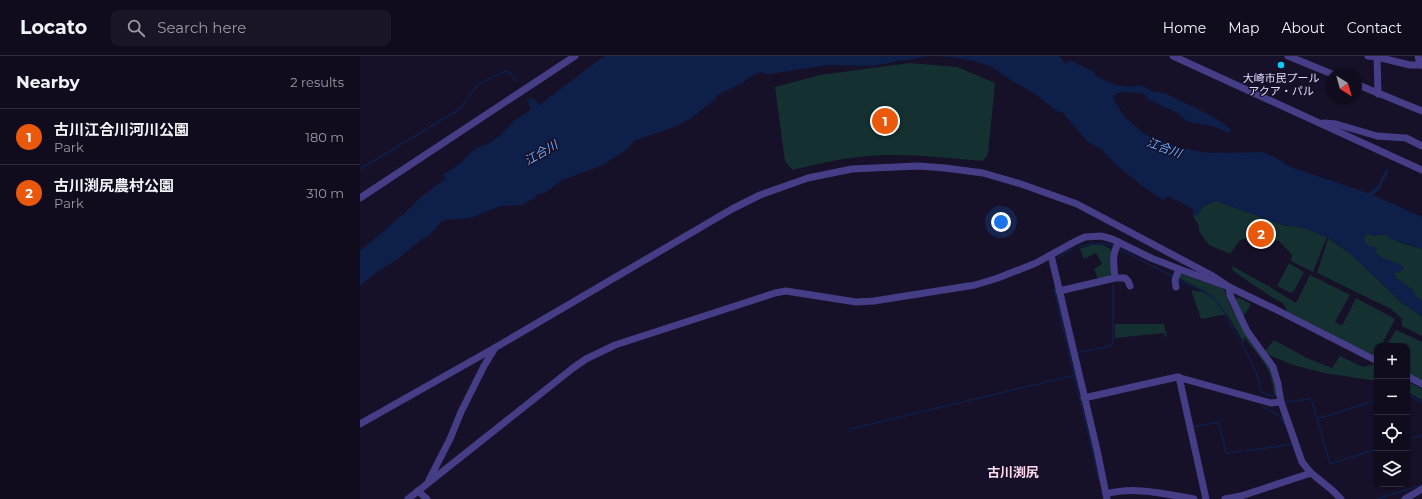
<!DOCTYPE html>
<html lang="en">
<head>
<meta charset="utf-8">
<style>
  :root { --surface:#100c1e; --page:#191527; --text:#f1f3f6; --muted:#9c9ba4; --line:#302c3c; --accent:#ea580c }
  body { margin:0; font-family:Montserrat,"Noto Sans JP",sans-serif; background:var(--page); color:var(--text) }
  .controls { position:absolute; right:12px; bottom:12px; display:grid; overflow:hidden; border-radius:8px; box-shadow:0 1px 3px #0004 }
  .controls button { width:36px; height:36px; display:grid; place-items:center; padding:0; border:0; border-bottom:1px solid var(--line); background:var(--surface); color:var(--text); font:20px sans-serif }
  .compass { position:absolute; left:966px; top:12px; width:36px; height:36px; border-radius:50%; background:var(--surface); box-shadow:0 1px 3px #0004; rotate:143deg }
  .you { position:absolute; left:641px; top:166px; width:14px; height:14px; margin:-10px; border:3px solid #fff; border-radius:50%; background:#1a73e8; box-shadow:0 0 0 6px #1a73e833 }
  .badge { display:grid; place-items:center; width:26px; height:26px; border-radius:50%; background:var(--accent); color:#fff; font-size:13px; font-weight:700 }
  .pin { position:absolute; translate:-50% -50%; border:2px solid #fff; box-shadow:0 1px 4px #0006 }
  .list { margin:0; padding:0; list-style:none }
  h2 { display:flex; justify-content:space-between; align-items:center; height:52px; margin:0; padding:0 16px; font-size:17px }
  h2 small { font-size:13px; font-weight:400; color:var(--muted) }
  .list li { display:grid; grid-template-columns:26px 1fr auto; gap:12px; align-items:center; box-sizing:border-box; height:56px; padding:0 16px; border-top:1px solid var(--line) }
  .list b { display:block; font-size:15px; white-space:nowrap }
  .list p { margin:0; font-size:13px; white-space:nowrap; color:var(--muted) }
  .list em { font-size:13px; font-style:normal; color:var(--muted) }
  .icon { flex:none; width:22px; height:22px; fill:none; stroke:currentColor; stroke-width:2; stroke-linecap:round; stroke-linejoin:round }
  .map { position:relative; flex:none; width:1062px; height:443px; overflow:hidden }
  header { display:flex; align-items:center; gap:24px; box-sizing:border-box; height:56px; padding:0 20px; background:var(--surface); border-bottom:1px solid var(--line) }
  header strong { font-size:19px }
  nav { display:flex; gap:22px; margin-inline-start:auto; font-size:14px }
  .search { width:280px; height:36px; background:var(--page); display:flex; align-items:center; gap:10px; box-sizing:border-box; padding:0 14px; border-radius:8px; color:var(--muted); font-size:15px }
  main { display:flex }
  aside { flex:1; background:var(--surface) }
  .map>svg:first-child { display:block }
  .green { fill:#143031 }
  .water { fill:#0e1f49 }
  .lines { fill:none; stroke-linecap:round; stroke-linejoin:round }
  .stream { stroke:#0e1f49; stroke-width:1.5 }
  .minor { stroke:#453d85; stroke-width:7 }
  .poi-dot { fill:#09cdf9; stroke:#161028; stroke-width:1.5 }
  .labels { text-anchor:middle; stroke-width:3; stroke-linejoin:round; paint-order:stroke }
  .poi-label { font-size:11px; fill:#e0d8fe; stroke:#161028 }
  .water-label { font-size:12px; font-style:italic; fill:#69acfb; stroke:#161028 }
  .quarter-label { font-size:13px; font-weight:bold; fill:#fedaee; stroke:#161028 }
</style>
</head>
<body>
<header>
<strong>Locato</strong>
<div class="search"><svg class="icon" aria-label="search" viewBox="0 0 24 24"><circle cx="10" cy="10" r="6"/><path d="M15 15l6 6"/></svg>Search here</div>
<nav><a>Home</a><a>Map</a><a>About</a><a>Contact</a></nav>
</header>
<main>
<aside>
<h2>Nearby<small>2 results</small></h2>
<ul class="list">
<li><span class="badge">1</span><div><b>古川江合川河川公園</b><p>Park</p></div><em>180 m</em></li>
<li><span class="badge">2</span><div><b>古川渕尻農村公園</b><p>Park</p></div><em>310 m</em></li>
</ul>
</aside>
<div class="map">
<svg width="1062" height="443" viewBox="0 0 1062 443">
  <rect width="100%" height="100%" fill="#161028"/>
  <!-- green -->
  <g class="green">
    <path d="M 550,7 L 597,11 L 635,27 L 628,98 L 623,105 C 582,102 540,96 499,101 C 477,103 454,109 432,114 L 425,105 L 415,31 L 460,19 Z"/>
    <polygon points="852,146 859,146 923,169 945,172 967,181 953,216 931,205 932,199 919,185 908,182 888,182 880,184 870,198 849,189 839,175 839,170 833,160 837,160 842,151"/>
    <path d="M 1010,178 L 1015,180 C 1028,176 1029,181 1039,186 C 1046,189 1055,191 1062,193 L 1062,245 L 1055,240 L 1054,235 L 1036,222 L 1034,217 L 1040,216 L 1018,200 L 1015,195 L 1017,193 C 1009,191 1002,188 1005,179 Z"/>
    <polygon points="968,182 991,198 1041,246 1062,261 1062,280 1042,270 1042,263 1031,253 957,217"/>
    <polygon points="731,189 743,189 751,193 751,218 749,221 738,223 734,213 742,208 736,197 724,203 720,193"/>
    <polygon points="929,207 944,216 934,235 931,237 917,230"/>
    <polygon points="872,210 910,231 936,247 950,219 990,239 975,266 982,270 996,242 1035,263 1021,290 1017,290 1017,302 927,255 923,247 913,242 873,215"/>
    <path d="M 819,217 L 864,233 L 870,249 L 885,275 L 911,313 L 917,339 L 914,339 C 912,311 901,303 884,281 L 884,287 L 867,258 L 841,263 L 831,234 L 848,237 L 817,221 Z"/>
    <polygon points="878,241 891,248 884,260 875,245"/>
    <polygon points="755,268 804,268 807,281 805,281 804,277 755,282"/>
    <polygon points="1036,274 1062,286 1062,324 1047,317 1047,290 1026,290"/>
    <polygon points="914,284 947,302 972,312 980,300 1003,311 1014,308 1017,310 1017,325 964,317 933,309 909,299 905,295"/>
    <polygon points="1047,325 1062,333 1062,344 1047,336"/>
  </g>
  <!-- water -->
  <g class="water">
    <path d="M 244,0 L 568,0 L 542,5 L 539,4 C 530,9 524,6 515,10 L 468,9 L 409,18 L 404,18 L 401,16 L 386,23 L 385,26 L 359,38 L 356,40 L 356,43 L 330,63 L 317,70 L 274,85 L 270,89 L 268,93 L 241,110 L 202,124 L 185,137 L 178,138 L 173,143 L 161,149 L 141,150 L 110,162 L 85,164 L 81,166 L 69,180 L 62,183 L 39,202 L 17,216 L 0,230 L 0,195 L 47,155 L 62,140 L 84,124 L 86,124 L 83,119 L 102,106 L 108,99 L 117,92 L 128,88 L 141,79 L 154,65 L 172,53 L 169,44 L 171,42 L 175,44 L 179,49 Z"/>
    <path d="M 571,0 L 699,0 L 705,7 L 708,7 L 709,4 L 733,15 L 737,21 L 756,29 L 772,31 L 778,29 L 787,32 L 793,36 L 804,37 L 842,55 L 862,66 L 871,74 L 869,77 L 852,70 L 828,66 L 819,58 L 788,43 L 782,37 L 761,36 L 753,40 L 754,44 L 766,62 L 786,79 L 798,84 L 822,92 L 849,97 L 903,96 C 912,101 921,103 928,110 L 1008,137 L 1018,130 L 1026,113 L 1029,114 L 1020,132 L 1013,139 L 1062,161 L 1062,193 L 1031,183 L 1027,179 L 1021,178 L 1015,180 L 1010,178 L 1005,179 C 1002,188 1008,191 1016,191 L 1017,193 L 1015,195 C 1022,206 1036,203 1044,212 L 1040,216 L 1034,217 L 1034,219 L 1036,222 L 1054,235 L 1055,240 L 1062,245 L 1062,261 L 1041,246 L 991,198 L 971,183 L 945,172 L 923,169 L 859,146 C 846,145 843,150 837,160 L 833,160 L 834,155 L 831,152 L 808,140 L 803,144 L 785,132 L 755,108 L 742,94 L 727,85 L 703,57 L 697,55 L 672,36 L 652,25 L 632,11 L 614,5 L 591,1 Z"/>
  </g>
  <g class="lines">
    <!-- stream -->
    <g class="stream">
      <polyline points="167,42 172,54"/>
      <path d="M 0,113 L 98,54 C 105,48 108,41 113,34 C 119,26 137,19 146,15 L 150,17 L 156,25"/>
      <path d="M 719,191 C 731,187 741,186 754,190"/>
      <polyline points="759,193 814,221"/>
      <polyline points="699,201 706,196 713,193"/>
      <path d="M 817,223 C 830,230 845,234 855,244 C 863,252 867,262 872,271 C 882,289 899,314 901,336 L 910,339 L 913,341"/>
      <polyline points="694,233 739,424"/>
      <polyline points="717,297 751,290 753,286 753,228"/>
      <polyline points="1047,339 1062,346"/>
      <polyline points="926,346 949,343 952,345 970,408 1017,393"/>
      <path d="M 903,351 C 918,359 920,356 927,373"/>
      <polyline points="957,363 1017,344"/>
      <polyline points="832,371 859,366 866,397 881,395"/>
      <polyline points="490,373 715,319"/>
      <polyline points="1047,384 1062,379"/>
      <polyline points="886,395 933,388"/>
      <polyline points="1017,443 1062,429"/>
    </g>
    <!-- minor -->
    <g class="minor">
      <polyline points="813,0 1062,114"/>
      <polyline points="928,0 972,18"/>
      <polyline points="1008,0 1017,1 1018,38"/>
      <polyline points="1017,0 1017,1 1050,9 1062,9"/>
      <polyline points="1058,0 1060,9"/>
      <polyline points="996,28 1062,55"/>
      <polyline points="964,67 976,68 1017,80 1046,82 1062,90"/>
      <polyline points="0,142 215,0"/>
      <polyline points="691,199 737,394 747,443"/>
      <polyline points="755,222 765,222 768,225 770,230"/>
      <polyline points="816,231 815,224 819,213"/>
      <path d="M 699,235 L 755,222 C 754,208 751,199 759,186"/>
      <polyline points="1047,320 1062,328"/>
      <polyline points="819,321 846,443"/>
      <polyline points="724,342 817,321 911,347 921,346"/>
      <polyline points="0,368 138,290 372,153 400,139 428,129 448,122 492,113 558,110 585,112 623,117 661,128 717,148 851,219 869,231 870,239 887,275 913,311 918,328 921,346 942,406 951,417 972,434 981,443"/>
      <polyline points="69,424 90,383 101,356 124,310 135,292"/>
      <polyline points="58,435 67,443"/>
      <path d="M 746,438 C 776,430 804,438 834,443"/>
      <polyline points="48,443 213,312 226,303 255,289 415,237 426,235 496,246 514,245 615,229 638,222 676,207 716,185 725,181 741,180 752,183 791,202 819,213 869,231 915,253 1017,305"/>
      <polyline points="865,443 881,440 951,417"/>
      <polyline points="1045,443 1062,433"/>
    </g>
  </g>
  <!-- markers -->
  <circle class="poi-dot" cx="921" cy="9" r="4"/>
  <g class="labels">
    <!-- poi labels -->
    <g class="poi-label">
      <text x="921" y="26">大崎市民プール<tspan x="921" dy="13">アクア・パル</tspan></text>
    </g>
    <!-- water labels -->
    <g class="water-label">
      <text transform="translate(804 92) rotate(20)" y="4">江合川</text>
      <text transform="translate(181 97) rotate(-30)" y="4">江合川</text>
    </g>
    <!-- quarter labels -->
    <g class="quarter-label">
      <text x="653" y="421">古川渕尻</text>
    </g>
  </g>
</svg>
<div class="controls">
<button>+</button>
<button>−</button>
<button><svg class="icon" aria-label="locate" viewBox="0 0 24 24"><circle cx="12" cy="12" r="6"/><path d="M12 2v4M12 18v4M2 12h4M18 12h4"/></svg></button>
<button><svg class="icon" aria-label="layers" viewBox="0 0 24 24"><path d="M12 4l9 5-9 5-9-5zM3 14l9 5 9-5"/></svg></button>
</div>
<svg class="compass" viewBox="-18 -18 36 36"><path d="M0-13l5 13h-10z" fill="#e53935"/><path d="M0 13l5-13h-10z" fill="#9c9ba4"/></svg>
<div class="you"></div>
<div class="pin badge" style="left:525px;top:65px">1</div>
<div class="pin badge" style="left:901px;top:178px">2</div>
</div>
</main>
</body>
</html>
